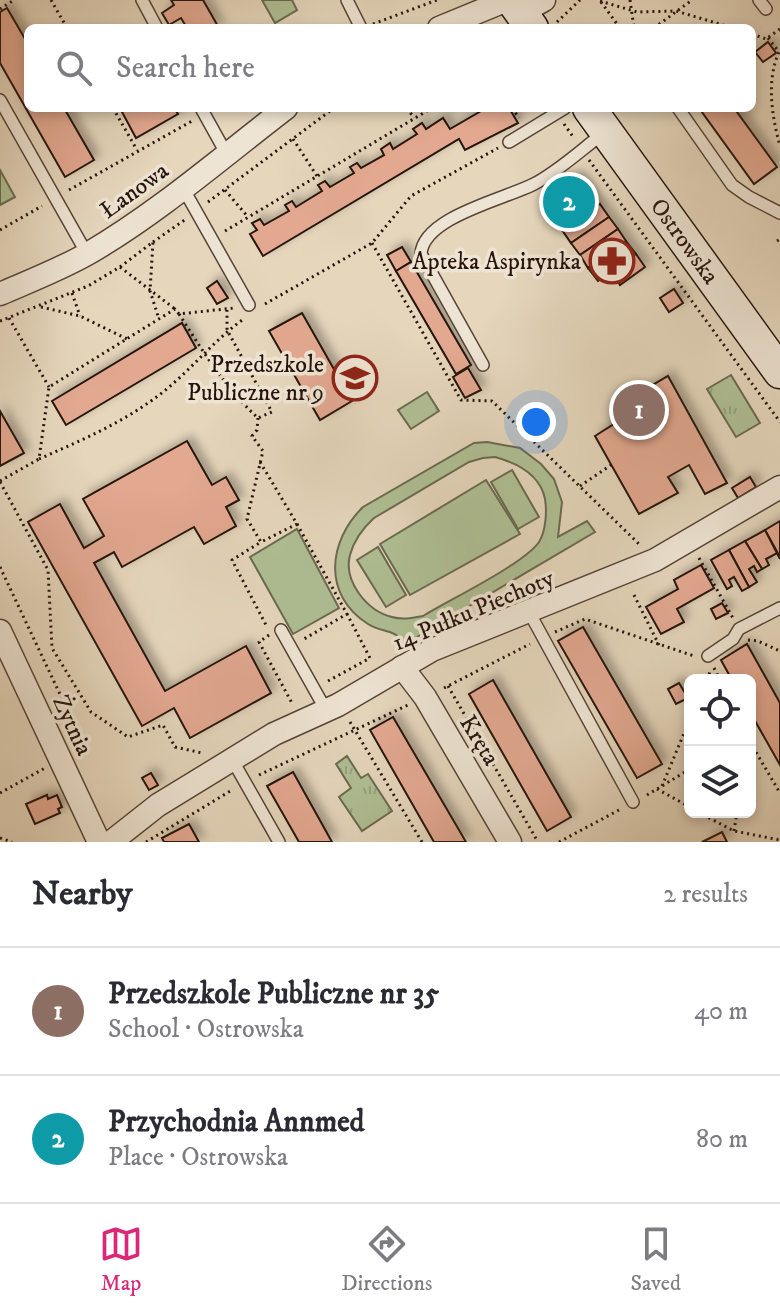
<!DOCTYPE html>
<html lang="en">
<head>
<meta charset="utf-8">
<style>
  :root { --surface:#fff; --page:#f2f2f3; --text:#2b2b33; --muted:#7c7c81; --line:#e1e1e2; --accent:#db2777 }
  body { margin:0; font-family:"IM FELL DW Pica",serif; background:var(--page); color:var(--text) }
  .controls { position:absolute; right:24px; bottom:24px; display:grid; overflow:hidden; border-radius:12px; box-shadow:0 4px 12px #0003 }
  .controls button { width:72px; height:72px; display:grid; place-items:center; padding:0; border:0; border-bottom:2px solid var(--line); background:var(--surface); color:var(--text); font:40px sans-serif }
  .you { position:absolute; left:536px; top:422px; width:28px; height:28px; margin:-20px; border:6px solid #fff; border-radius:50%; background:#1a73e8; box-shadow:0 0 0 12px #1a73e833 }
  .badge { display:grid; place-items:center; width:52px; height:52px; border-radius:50%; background:var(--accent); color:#fff; font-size:26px; font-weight:700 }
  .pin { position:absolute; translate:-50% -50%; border:4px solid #fff; box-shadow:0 2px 8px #0006 }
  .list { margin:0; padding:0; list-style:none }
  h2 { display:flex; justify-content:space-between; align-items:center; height:104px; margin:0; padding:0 32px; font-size:34px }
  h2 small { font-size:26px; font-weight:400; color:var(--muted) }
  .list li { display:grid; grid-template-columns:52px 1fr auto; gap:24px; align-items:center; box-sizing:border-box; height:128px; padding:0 32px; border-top:2px solid var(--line) }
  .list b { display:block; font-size:30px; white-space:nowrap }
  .list p { margin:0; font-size:26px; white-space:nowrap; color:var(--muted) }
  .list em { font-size:26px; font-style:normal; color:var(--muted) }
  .icon { flex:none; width:44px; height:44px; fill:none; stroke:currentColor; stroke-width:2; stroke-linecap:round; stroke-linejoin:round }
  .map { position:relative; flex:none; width:780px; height:842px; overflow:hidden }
  .search { position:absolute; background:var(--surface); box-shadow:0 4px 12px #0003; left:24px; right:24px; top:24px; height:88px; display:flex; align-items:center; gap:20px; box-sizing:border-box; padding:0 28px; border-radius:12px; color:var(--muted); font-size:30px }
  .sheet { height:360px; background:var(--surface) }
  nav { display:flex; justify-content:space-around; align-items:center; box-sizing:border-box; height:112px; border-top:2px solid var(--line); background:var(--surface); font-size:22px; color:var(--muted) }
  nav a { display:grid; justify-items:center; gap:4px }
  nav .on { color:var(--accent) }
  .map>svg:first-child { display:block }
  .park { fill:url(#park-tufts); stroke:#6a6a50; stroke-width:2 }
  .pitch { fill:#afbf94; stroke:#6a6a50; stroke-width:2; fill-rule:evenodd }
  .building { fill:#e2a890; stroke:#26140c; stroke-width:2; filter:url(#shadow) }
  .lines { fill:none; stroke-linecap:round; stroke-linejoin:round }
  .lane-casing { stroke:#564438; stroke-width:14 }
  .street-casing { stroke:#564438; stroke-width:25 }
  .secondary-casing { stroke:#26140c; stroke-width:35 }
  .path { stroke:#26140c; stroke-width:3; stroke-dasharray:2 4; stroke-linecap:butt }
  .lane { stroke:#eee4d3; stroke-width:11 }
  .street { stroke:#eee4d3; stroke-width:22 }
  .secondary { stroke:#eee4d3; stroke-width:32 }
  .labels { text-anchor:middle; stroke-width:7; stroke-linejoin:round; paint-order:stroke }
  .street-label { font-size:24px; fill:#26140c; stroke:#eee4d3 }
  .poi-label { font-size:24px; fill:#26140c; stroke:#eee4d3; text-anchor:end }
</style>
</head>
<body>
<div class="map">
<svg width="780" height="842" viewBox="0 0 780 842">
  <defs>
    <pattern id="park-tufts" width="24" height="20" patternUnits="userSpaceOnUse" patternTransform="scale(2)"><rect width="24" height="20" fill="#afbf94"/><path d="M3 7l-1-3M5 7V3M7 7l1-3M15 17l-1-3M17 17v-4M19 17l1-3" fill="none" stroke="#96a37e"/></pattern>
    <filter id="shadow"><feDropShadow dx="5.5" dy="-5.5" stdDeviation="4" flood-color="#0004"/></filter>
  </defs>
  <rect width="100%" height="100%" fill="#e5d6bc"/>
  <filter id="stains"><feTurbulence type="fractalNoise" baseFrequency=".0025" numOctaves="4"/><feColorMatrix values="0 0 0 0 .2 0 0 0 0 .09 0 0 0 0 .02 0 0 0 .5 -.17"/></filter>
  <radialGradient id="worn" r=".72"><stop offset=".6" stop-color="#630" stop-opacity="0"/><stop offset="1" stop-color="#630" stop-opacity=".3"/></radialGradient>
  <!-- park -->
  <g class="park">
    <polygon points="0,170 15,197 0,205"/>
    <polygon points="731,375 760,423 736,437 707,389"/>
    <polygon points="427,392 439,411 411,429 398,410"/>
    <polygon points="347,756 361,778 368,774 392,811 362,831 339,797 351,788 336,764"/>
  </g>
  <!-- pitch -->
  <g class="pitch">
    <polygon points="262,0 292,0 297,10 275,23"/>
    <path d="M 487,442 L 520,448 L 541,464 L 554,479 L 562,502 L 558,537 L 587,521 L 595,532 L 405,644 C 393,627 384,634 368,624 C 322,595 328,541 363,507 L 474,443 ZM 495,457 C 517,463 540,474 545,499 C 547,511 546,531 539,542 C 524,564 449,600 423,616 C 412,618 402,620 392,617 C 367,611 343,581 350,555 C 354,540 363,528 374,518 L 469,462 L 483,458 Z"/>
    <polygon points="512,470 539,517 518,529 491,482"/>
    <polygon points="486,480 520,534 410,595 380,544"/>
    <polygon points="297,529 339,608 293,634 250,557"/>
    <polygon points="378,547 406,595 386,607 357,560"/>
  </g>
  <!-- building -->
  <g class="building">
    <polygon points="171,0 203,0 219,28 187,28 181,18 169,25 162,13 174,5"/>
    <polygon points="7,8 28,44 28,108 64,108 94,160 65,177 0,63 0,12"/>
    <polygon points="768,42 776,53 763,62 755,52"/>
    <polygon points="129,108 174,108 178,114 136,138 122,112"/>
    <polygon points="479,108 509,108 518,123 465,150 459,139 263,256 250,234 257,230 252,223 260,219 264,225 289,211 285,205 292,201 296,207 322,191 318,185 325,181 330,187 354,173 350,167 357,163 361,168 384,155 381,149 390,143 393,149 417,134 413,129 422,123 426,129 443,118 450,129 481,111"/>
    <polygon points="699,108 734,108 777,167 754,184"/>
    <polygon points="577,176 598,205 562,230 541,201"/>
    <polygon points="600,204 609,217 571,243 562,230"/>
    <polygon points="609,217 618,229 580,255 571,243"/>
    <polygon points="618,229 626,241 588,268 580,255"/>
    <polygon points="626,241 636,254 598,281 588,268"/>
    <polygon points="402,247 411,262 396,271 387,255"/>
    <polygon points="636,254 645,267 620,285 611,271"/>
    <polygon points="411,262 471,365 456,374 396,271"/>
    <polygon points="217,281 228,298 217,304 207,288"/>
    <polygon points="674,289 683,303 669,312 660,298"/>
    <polygon points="302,313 352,401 320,420 269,331"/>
    <polygon points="182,323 196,348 66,425 52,401"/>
    <polygon points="468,368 481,390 465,398 453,377"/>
    <polygon points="668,376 727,483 705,494 689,465 668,477 678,493 639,514 595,436 633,412 642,429 661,418 646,389"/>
    <polygon points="0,411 24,453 0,466"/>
    <polygon points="187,441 212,485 226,477 239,500 226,507 236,526 204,544 194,527 122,567 114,552 94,563 165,691 246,646 271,693 190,738 174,708 142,726 28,522 60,504 84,548 104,536 83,499"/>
    <polygon points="750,477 756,487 738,498 732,488"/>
    <polygon points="780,521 780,557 765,530"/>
    <polygon points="765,530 780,559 777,553 766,559 769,565 762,569 745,541"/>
    <polygon points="745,541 762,569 757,572 754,566 749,569 757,582 749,587 729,550"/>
    <polygon points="729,550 749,587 742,591 734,577 729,580 732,586 727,589 711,560"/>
    <polygon points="701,565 714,588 677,609 684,622 661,634 646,607 678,589 674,580"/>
    <polygon points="722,603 728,613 716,619 711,609"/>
    <polygon points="583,627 662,764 637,778 558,641"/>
    <polygon points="747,644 780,703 780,765 750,712 750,680 732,680 721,660"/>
    <polygon points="493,680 571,817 547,831 469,694"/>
    <polygon points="679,683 688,698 676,704 668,689"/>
    <polygon points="393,717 466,842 434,842 370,730"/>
    <polygon points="293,772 332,842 299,842 267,786"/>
    <polygon points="151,773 158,785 149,790 142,778"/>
    <polygon points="47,795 48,799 57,795 62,807 58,809 60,813 35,824 26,804"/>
    <polygon points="189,824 199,842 164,842 162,838"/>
    <polygon points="722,832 727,842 702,842"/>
  </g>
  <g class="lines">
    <!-- lane casing -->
    <g class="lane-casing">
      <g id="lane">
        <polyline points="142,0 157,28"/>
        <polyline points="347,0 361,28"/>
        <polyline points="759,0 766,9"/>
        <polyline points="0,100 87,254"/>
        <polyline points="201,108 226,153"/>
        <polyline points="678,108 732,185 749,197 780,213"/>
        <polyline points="509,142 565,108"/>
        <polyline points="183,188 249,305"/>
        <path d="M 483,365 L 421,254 C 423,217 505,199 534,184 C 559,171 582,149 605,132"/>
        <polyline points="529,612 633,802"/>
        <polyline points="281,630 322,703 322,712"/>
        <polyline points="708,656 733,639 739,629 780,608"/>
        <polyline points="233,761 279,842"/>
      </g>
    </g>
    <!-- street casing -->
    <g class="street-casing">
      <g id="street">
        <polyline points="521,13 544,0"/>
        <polyline points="439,28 507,0"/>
        <path d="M 0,294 C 30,281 61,269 89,253 C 159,212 222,157 286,108"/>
        <polyline points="0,631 99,842"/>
        <polyline points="402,667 425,697 510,842"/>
        <polyline points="111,842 158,805 274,734 338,705 432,650 655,560 780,487"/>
      </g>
    </g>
    <!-- secondary casing -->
    <g class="secondary-casing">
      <g id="secondary">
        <polyline points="512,0 532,28"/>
        <path id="s1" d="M 589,108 L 780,372"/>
      </g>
    </g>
    <!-- path -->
    <g class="path">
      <polyline points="51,0 67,28"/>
      <polyline points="630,0 634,28"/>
      <polyline points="600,1 637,12 676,11 733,28"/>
      <polyline points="601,2 620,28"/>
      <polyline points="0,9 14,0"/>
      <polyline points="557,22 580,0"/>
      <polyline points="373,24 437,0"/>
      <polyline points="654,28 692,0"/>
      <polyline points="752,34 766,39 780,29"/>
      <path d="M 768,38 L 779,52 C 766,81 772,117 780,146"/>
      <polyline points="113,108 137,150"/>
      <polyline points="407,108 414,118"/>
      <polyline points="512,108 519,118"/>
      <polyline points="564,124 574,138"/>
      <polyline points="293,139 317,176"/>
      <polyline points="589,160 780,422"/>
      <polyline points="69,190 192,121"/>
      <polyline points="225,190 248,217"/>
      <polyline points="208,202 334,108"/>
      <polyline points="0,230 42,206"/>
      <polyline points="225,231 432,108"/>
      <polyline points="777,241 780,239"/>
      <polyline points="153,242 186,219"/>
      <polyline points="372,243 461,400 492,401 639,544"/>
      <polyline points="120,267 153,242 150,291 159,319"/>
      <polyline points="72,293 80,316"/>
      <polyline points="265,304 372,243 411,196 498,148"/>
      <polyline points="41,307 80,316 127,339"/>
      <path d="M 179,314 C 202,350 226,389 258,418 L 272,412 L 227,330 L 227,310"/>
      <polyline points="9,318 49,387"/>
      <polyline points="0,321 88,286 120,267 175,309"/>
      <polyline points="258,418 257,430 252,436 263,451 247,519 261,542 232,560 266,625"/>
      <path d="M 39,459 C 82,440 125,422 163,392 C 192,369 215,339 245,318"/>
      <polyline points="260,462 297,524 261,542"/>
      <polyline points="0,481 39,459 49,387 175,309 179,314 234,308"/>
      <polyline points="0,482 48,570 52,648 91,712 128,737 163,725 175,747 202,753"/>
      <polyline points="580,486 611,465"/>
      <polyline points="297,524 347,614 304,639"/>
      <polyline points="699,558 733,618"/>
      <polyline points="0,567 82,741 79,750"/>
      <polyline points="634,595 659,645"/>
      <polyline points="555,632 585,619 694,656"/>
      <polyline points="269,635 259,642 293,705"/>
      <polyline points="748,640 758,641 780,651"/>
      <polyline points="714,668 720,680"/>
      <polyline points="707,680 711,669"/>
      <polyline points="328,681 370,658 347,614"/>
      <polyline points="448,686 538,842"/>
      <polyline points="444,688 530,644"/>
      <polyline points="350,722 422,842"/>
      <polyline points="750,742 780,793"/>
      <polyline points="259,775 408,705"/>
      <polyline points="662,786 690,719"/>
      <polyline points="657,789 690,807"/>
      <polyline points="0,793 45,768"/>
      <polyline points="647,795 690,769"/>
      <polyline points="698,812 734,831 780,840"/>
      <polyline points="734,831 737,812"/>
      <polyline points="0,838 12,842"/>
      <polyline points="146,842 232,790"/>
      <polyline points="559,842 619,810"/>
    </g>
    <!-- lane -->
    <use href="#lane" class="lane"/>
    <!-- street -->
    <use href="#street" class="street"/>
    <!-- secondary -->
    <use href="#secondary" class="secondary"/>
  </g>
  <!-- icons -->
  <defs>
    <g id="pharmacy-ring" transform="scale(2.3)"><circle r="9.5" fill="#eee4d3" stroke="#8f2418" stroke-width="1.5"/><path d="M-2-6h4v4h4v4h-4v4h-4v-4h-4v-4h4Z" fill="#8f2418"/></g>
    <g id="school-ring" transform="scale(2.3)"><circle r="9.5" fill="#eee4d3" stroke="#8f2418" stroke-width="1.5"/><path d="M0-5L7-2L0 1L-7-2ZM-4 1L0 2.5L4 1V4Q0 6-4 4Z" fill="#8f2418"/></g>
  </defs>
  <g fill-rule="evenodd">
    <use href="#pharmacy-ring" x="612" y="261"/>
    <use href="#school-ring" x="355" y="378"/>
  </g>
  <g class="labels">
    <!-- street labels -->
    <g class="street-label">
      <text transform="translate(134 190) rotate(-36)" y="8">Łanowa</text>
      <text dy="8" stroke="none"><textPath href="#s1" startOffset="164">Ostrowska</textPath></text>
      <text transform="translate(473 610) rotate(-23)" y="8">14 Pułku Piechoty</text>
      <text transform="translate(73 725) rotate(65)" y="8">Żytnia</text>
      <text transform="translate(480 740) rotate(59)" y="8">Kręta</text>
    </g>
    <!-- poi labels -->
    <g class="poi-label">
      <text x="581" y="269">Apteka Aspirynka</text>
      <text x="324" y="372">Przedszkole<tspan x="324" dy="28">Publiczne nr 9</tspan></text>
    </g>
  </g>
  <rect width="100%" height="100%" filter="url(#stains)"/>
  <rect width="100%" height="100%" fill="url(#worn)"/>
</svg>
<div class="controls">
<button><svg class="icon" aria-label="locate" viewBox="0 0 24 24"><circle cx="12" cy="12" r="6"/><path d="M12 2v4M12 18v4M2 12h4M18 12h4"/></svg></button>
<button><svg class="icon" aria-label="layers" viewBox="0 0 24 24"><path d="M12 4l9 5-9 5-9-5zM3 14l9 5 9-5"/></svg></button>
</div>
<div class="you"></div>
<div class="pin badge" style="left:639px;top:410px;background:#8d6e63">1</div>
<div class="pin badge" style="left:569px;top:202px;background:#0f9aa8">2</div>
<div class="search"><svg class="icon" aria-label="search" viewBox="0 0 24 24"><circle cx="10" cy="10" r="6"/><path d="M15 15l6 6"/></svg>Search here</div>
</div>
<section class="sheet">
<h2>Nearby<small>2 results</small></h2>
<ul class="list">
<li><span class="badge" style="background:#8d6e63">1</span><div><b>Przedszkole Publiczne nr 35</b><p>School · Ostrowska</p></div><em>40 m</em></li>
<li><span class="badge" style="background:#0f9aa8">2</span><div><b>Przychodnia Annmed</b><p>Place · Ostrowska</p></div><em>80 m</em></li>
</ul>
</section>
<nav>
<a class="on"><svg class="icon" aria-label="map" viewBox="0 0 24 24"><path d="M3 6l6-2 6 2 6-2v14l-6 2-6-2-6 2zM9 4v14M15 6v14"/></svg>Map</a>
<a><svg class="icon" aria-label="directions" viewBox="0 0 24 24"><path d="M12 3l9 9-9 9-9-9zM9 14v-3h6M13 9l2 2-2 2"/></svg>Directions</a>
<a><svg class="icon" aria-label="saved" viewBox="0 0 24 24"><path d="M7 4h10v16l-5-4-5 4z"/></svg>Saved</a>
</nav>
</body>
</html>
